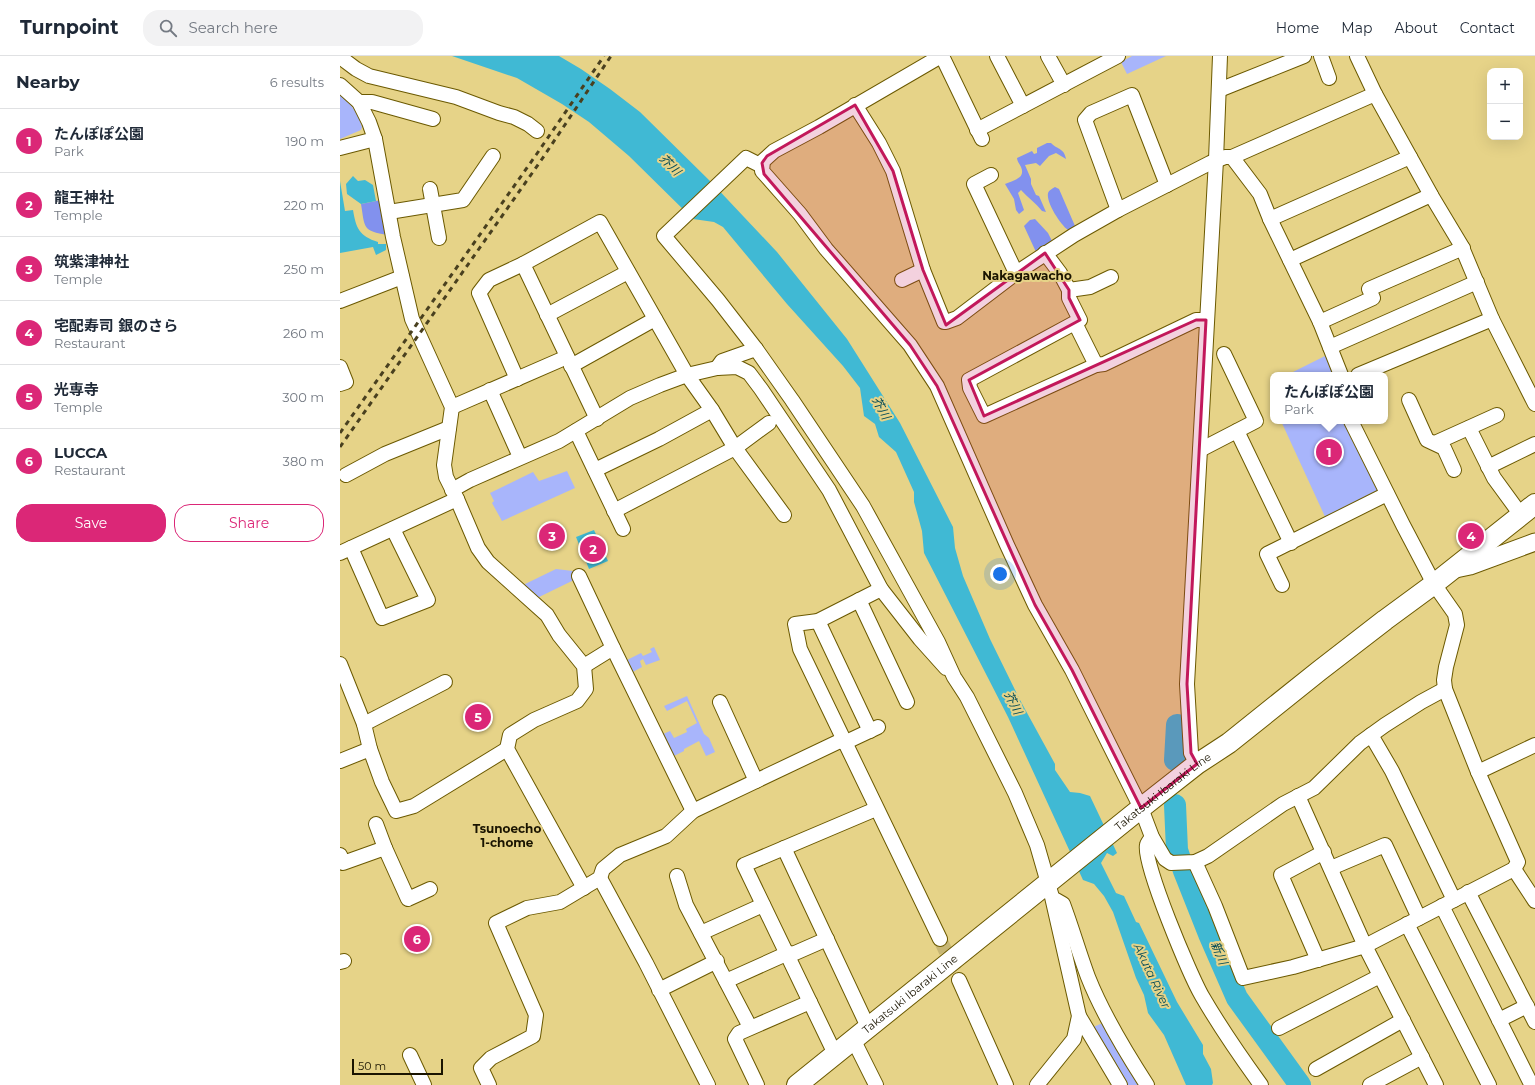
<!DOCTYPE html>
<html lang="en">
<head>
<meta charset="utf-8">
<style>
  :root { --surface:#fff; --page:#f2f2f3; --text:#1f2937; --muted:#747a83; --line:#e0e1e3; --accent:#db2777 }
  body { margin:0; font-family:Montserrat,"Noto Sans JP",sans-serif; background:var(--page); color:var(--text) }
  .controls { position:absolute; right:12px; top:12px; display:grid; overflow:hidden; border-radius:8px; box-shadow:0 4px 16px #0002 }
  .controls button { width:36px; height:36px; display:grid; place-items:center; padding:0; border:0; border-bottom:1px solid var(--line); background:var(--surface); color:var(--text); font:20px sans-serif }
  .scale { position:absolute; left:12px; bottom:10px; width:91px; box-sizing:border-box; padding-left:4px; border:2px solid #1a1400; border-top:0; font-size:11px; line-height:14px; white-space:nowrap; color:#1a1400; -webkit-text-stroke:3px #e6d388; paint-order:stroke }
  .you { position:absolute; left:660px; top:518px; width:14px; height:14px; margin:-10px; border:3px solid #fff; border-radius:50%; background:#1a73e8; box-shadow:0 0 0 6px #1a73e833 }
  .badge { display:grid; place-items:center; width:26px; height:26px; border-radius:50%; background:var(--accent); color:#fff; font-size:13px; font-weight:700 }
  .pin { position:absolute; translate:-50% -50%; border:2px solid #fff; box-shadow:0 1px 4px #0006 }
  .popup { position:absolute; left:930px; top:316px; width:118px; height:52px; box-sizing:border-box; display:grid; place-content:center; border-radius:8px; background:var(--surface); filter:drop-shadow(0 1px 3px #0005); font-size:13px; white-space:nowrap; color:var(--muted) }
  .popup b { font-size:15px; color:var(--text) }
  .popup::after { content:''; position:absolute; left:50%; top:100%; margin-left:-8px; border:8px solid transparent; border-top-color:var(--surface) }
  .list { margin:0; padding:0; list-style:none }
  h2 { display:flex; justify-content:space-between; align-items:center; height:52px; margin:0; padding:0 16px; font-size:17px }
  h2 small { font-size:13px; font-weight:400; color:var(--muted) }
  .list li { display:grid; grid-template-columns:26px 1fr auto; gap:12px; align-items:center; box-sizing:border-box; height:64px; padding:0 16px; border-top:1px solid var(--line) }
  .list b { display:block; font-size:15px; white-space:nowrap }
  .list p { margin:0; font-size:13px; white-space:nowrap; color:var(--muted) }
  .list em { font-size:13px; font-style:normal; color:var(--muted) }
  .actions { display:flex; gap:8px; padding:12px 16px }
  .actions a { flex:1; padding:9px 0; border:1px solid var(--accent); border-radius:16px; text-align:center; font-size:14px; color:var(--accent) }
  .actions .main { background:var(--accent); color:#fff }
  .icon { flex:none; width:22px; height:22px; fill:none; stroke:currentColor; stroke-width:2; stroke-linecap:round; stroke-linejoin:round }
  .map { position:relative; flex:none; width:1195px; height:1029px; overflow:hidden }
  header { display:flex; align-items:center; gap:24px; box-sizing:border-box; height:56px; padding:0 20px; background:var(--surface); border-bottom:1px solid var(--line) }
  header strong { font-size:19px }
  nav { display:flex; gap:22px; margin-inline-start:auto; font-size:14px }
  .search { width:280px; height:36px; background:var(--page); display:flex; align-items:center; gap:10px; box-sizing:border-box; padding:0 14px; border-radius:16px; color:var(--muted); font-size:15px }
  main { display:flex }
  aside { flex:1; background:var(--surface) }
  .map>svg:first-child { display:block }
  .green { fill:#a8b5fb }
  .forest { fill:#8291ee }
  .water { fill:#40b9d4 }
  .lines { fill:none; stroke-linecap:round; stroke-linejoin:round }
  .river { stroke:#40b9d4; stroke-width:22 }
  .minor-tunnel { stroke:#c7b674; stroke-width:14; stroke-dasharray:14 7; stroke-linecap:butt }
  .minor-casing { stroke:#6b5900; stroke-width:16 }
  .tertiary-casing { stroke:#6b5900; stroke-width:19 }
  .secondary-casing { stroke:#6b5900; stroke-width:22 }
  .minor { stroke:#fff; stroke-width:14 }
  .tertiary { stroke:#fff; stroke-width:17 }
  .secondary { stroke:#fff; stroke-width:20 }
  .rail { stroke:#49401f; stroke-width:3; stroke-dasharray:5 5; stroke-linecap:butt }
  .marked { fill:#c2185b; fill-opacity:0.2; stroke:#c2185b; stroke-width:3; stroke-linejoin:round }
  .labels { text-anchor:middle; stroke-width:4; stroke-linejoin:round; paint-order:stroke }
  .street-label { font-size:11px; fill:#1a1400; stroke:#e6d388 }
  .water-label { font-size:12px; font-style:italic; fill:#004957; stroke:#e6d388 }
  .neighbourhood-label { font-size:12px; font-weight:bold; fill:#1a1400; stroke:#e6d388 }
</style>
</head>
<body>
<header>
<strong>Turnpoint</strong>
<div class="search"><svg class="icon" aria-label="search" viewBox="0 0 24 24"><circle cx="10" cy="10" r="6"/><path d="M15 15l6 6"/></svg>Search here</div>
<nav><a>Home</a><a>Map</a><a>About</a><a>Contact</a></nav>
</header>
<main>
<aside>
<h2>Nearby<small>6 results</small></h2>
<ul class="list">
<li><span class="badge">1</span><div><b>たんぽぽ公園</b><p>Park</p></div><em>190 m</em></li>
<li><span class="badge">2</span><div><b>龍王神社</b><p>Temple</p></div><em>220 m</em></li>
<li><span class="badge">3</span><div><b>筑紫津神社</b><p>Temple</p></div><em>250 m</em></li>
<li><span class="badge">4</span><div><b>宅配寿司 銀のさら</b><p>Restaurant</p></div><em>260 m</em></li>
<li><span class="badge">5</span><div><b>光専寺</b><p>Temple</p></div><em>300 m</em></li>
<li><span class="badge">6</span><div><b>LUCCA</b><p>Restaurant</p></div><em>380 m</em></li>
</ul>
<div class="actions"><a class="main">Save</a><a>Share</a></div>
</aside>
<div class="map">
<svg width="1195" height="1029" viewBox="0 0 1195 1029">
  <rect width="100%" height="100%" fill="#e6d388"/>
  <!-- green -->
  <g class="green">
    <polygon points="792,0 826,0 787,18 781,6"/>
    <path d="M 0,38 C 11,48 18,56 22,71 L 21,74 L 0,83 Z"/>
    <polygon points="987,299 993,319 947,319"/>
    <polygon points="941,365 1007,365 1041,432 1037,439 987,465"/>
    <polygon points="227,415 235,432 162,465 152,447 154,445 150,437 193,416 199,425"/>
    <polygon points="216,513 233,515 236,523 195,543 181,530"/>
    <polygon points="314,591 320,604 306,609 303,603 300,605 302,611 291,617 285,605 301,597 303,600 312,596 310,593"/>
    <polygon points="347,640 364,678 369,682 375,696 366,700 359,685 344,693 344,695 332,701 321,679 330,675 334,682 347,676 346,673 357,667 347,645 327,655 324,650"/>
    <polygon points="765,966 803,1029 787,1029 751,972"/>
  </g>
  <!-- forest -->
  <g class="forest">
    <path d="M 707,87 L 711,87 C 718,94 724,92 726,103 L 716,97 L 709,100 L 700,110 L 696,107 L 685,109 L 691,123 L 691,128 L 696,139 L 699,140 L 706,156 L 702,155 C 696,147 688,142 681,134 L 678,137 L 684,154 L 679,158 L 676,154 L 674,143 L 665,128 C 673,124 686,123 681,111 C 679,107 677,105 677,102 L 692,95 L 694,98 L 697,97 L 697,92 Z"/>
    <path d="M 715,131 L 719,133 L 735,170 L 728,174 C 721,169 706,147 708,137 C 709,134 712,133 715,131 Z"/>
    <path d="M 41,144 L 48,179 C 22,175 25,172 21,148 Z"/>
    <polygon points="695,163 708,177 713,187 696,196 684,170 690,164"/>
  </g>
  <!-- water -->
  <g class="water">
    <polygon points="112,0 219,0 241,13 270,33 300,56 372,127 437,196 507,283 560,367 613,471 615,492 623,520 650,583 680,644 715,708 715,714 730,736 740,737 750,740 777,797 773,800 767,797 761,807 776,837 784,840 796,866 799,867 837,946 863,989 863,998 871,1013 873,1027 872,1029 846,1029 824,979 808,957 804,939 796,922 773,856 764,840 754,828 743,824 668,661 584,497 582,475 574,446 574,436 556,396 539,381 535,368 524,360 520,332 503,310 447,248 383,171 374,166 353,163 289,100 249,66 222,48 177,22"/>
    <polygon points="13,120 18,125 25,124 33,129 36,145 21,148 7,138 6,128"/>
    <path d="M 0,125 L 5,155 L 13,154 C 16,172 19,180 38,186 L 38,188 L 46,188 L 46,194 L 36,199 L 33,191 L 0,197 Z"/>
    <polygon points="254,474 268,505 249,513 236,481"/>
  </g>
  <g class="lines">
    <!-- river -->
    <g class="river">
      <polyline points="835,704 837,669"/>
      <polyline points="835,749 837,794 844,815 869,878 897,942 960,1029"/>
    </g>
    <!-- minor-tunnel -->
    <polyline class="minor-tunnel" points="600,883 619,924"/>
    <!-- minor casing -->
    <g class="minor-casing">
      <g id="minor">
        <polyline points="601,0 479,71 434,95 423,105 422,115 460,158 486,193 570,289 597,330 667,489 695,549 732,614 801,752 812,781 825,803 831,807 855,806 868,800 943,748 974,732 1020,687 1045,669 1081,646 1105,633"/>
        <polyline points="602,0 642,83"/>
        <polyline points="657,0 683,50"/>
        <polyline points="708,0 724,29"/>
        <polyline points="981,0 989,22"/>
        <polyline points="1017,0 1035,38"/>
        <polyline points="0,1 16,13 29,20 116,41 159,57 174,61 188,68 197,75"/>
        <polyline points="0,29 19,46 29,66 35,83 53,181 72,263 112,351 104,409 106,421 117,443 0,497"/>
        <polyline points="879,34 964,0"/>
        <polyline points="19,46 32,46 93,63"/>
        <polyline points="515,49 539,87 553,115 583,214 604,266 606,266 617,262 676,217 634,128 651,119"/>
        <polyline points="637,74 778,0"/>
        <polyline points="0,92 35,83"/>
        <polyline points="892,101 920,138 930,163 980,266 1001,319"/>
        <polyline points="422,110 406,102 324,180 378,244 416,293 452,344 523,450 598,586 614,621 627,641 675,737 697,789 712,841 739,960 734,983 697,1029"/>
        <polyline points="90,133 99,182"/>
        <polyline points="778,154 745,64 751,57 792,39 827,129"/>
        <polyline points="49,156 123,144 153,100"/>
        <polyline points="930,163 1070,101"/>
        <polyline points="705,197 720,217 729,234 729,242 740,264 629,324 630,332 644,360 756,309 764,308 856,264 866,264"/>
        <polyline points="950,204 1091,139"/>
        <polyline points="676,217 734,179 778,154 870,107 885,101 892,101 1035,38 1091,139 1121,189 1152,263 1195,348"/>
        <polyline points="562,224 583,214"/>
        <polyline points="729,234 750,231 771,221"/>
        <polyline points="0,245 62,221"/>
        <polyline points="207,259 288,216"/>
        <polyline points="980,266 1033,242 1029,233 1123,192"/>
        <polyline points="735,267 756,309"/>
        <polyline points="990,291 1137,226"/>
        <polyline points="231,310 315,263"/>
        <polyline points="0,311 6,326 0,328"/>
        <polyline points="377,312 382,305 416,293"/>
        <polyline points="1018,319 1152,263"/>
        <polyline points="177,323 139,237 149,224 183,208"/>
        <polyline points="150,334 180,401"/>
        <polyline points="1069,344 1087,384 1104,392 1114,414"/>
        <polyline points="112,351 227,301"/>
        <polyline points="257,363 183,208 260,166 347,319 372,354 395,392 444,459"/>
        <polyline points="1129,372 1154,422 1181,459"/>
        <polyline points="236,375 283,473"/>
        <polyline points="897,375 951,487"/>
        <polyline points="1095,387 1157,359"/>
        <polyline points="860,394 916,365 884,298"/>
        <polyline points="1148,411 1195,388"/>
        <polyline points="255,414 319,383 372,354"/>
        <polyline points="6,419 45,398 109,372"/>
        <polyline points="112,434 130,424 219,385 290,342 320,329 347,319 377,312 397,311 409,317 421,333 489,434 541,533 580,583 606,612"/>
        <polyline points="117,443 138,492 148,506 207,559 219,579 244,610 246,633 237,645 194,664 170,679 167,693 244,832"/>
        <polyline points="274,455 395,392 429,367"/>
        <polyline points="11,492 42,562 88,544 53,473"/>
        <polyline points="239,520 273,592 353,755"/>
        <polyline points="942,529 927,498 1047,438"/>
        <polyline points="541,533 478,565 455,568 460,593 600,883"/>
        <polyline points="519,544 567,646"/>
        <polyline points="478,565 530,675"/>
        <polyline points="0,608 24,668 30,693 42,726 56,755 74,750 167,693"/>
        <polyline points="244,610 273,592"/>
        <polyline points="380,646 416,725"/>
        <polyline points="24,668 105,626"/>
        <polyline points="1031,679 1052,715 1114,844"/>
        <polyline points="504,687 538,671"/>
        <polyline points="0,705 30,693"/>
        <polyline points="857,708 851,697 847,628 876,104 880,0"/>
        <polyline points="1138,716 1195,689"/>
        <polyline points="958,740 1025,890 1096,1029"/>
        <polyline points="36,768 45,792 68,843 90,833"/>
        <path d="M 812,781 C 810,784 807,787 807,789 C 802,806 851,921 862,940 C 880,971 900,1000 921,1029"/>
        <polyline points="444,792 528,971"/>
        <polyline points="0,799 3,807 45,792"/>
        <polyline points="855,806 875,850 903,922 953,911 1025,890 1174,813 1178,806 1138,716 1105,633 1104,624 1106,611 1117,569 1115,558 1094,528 1063,469 1011,365"/>
        <polyline points="991,812 1045,789 1079,862"/>
        <polyline points="1174,813 1195,845"/>
        <polyline points="337,820 346,849 410,971"/>
        <polyline points="260,822 306,907 368,1029"/>
        <polyline points="1128,836 1195,966"/>
        <path d="M 716,844 L 723,848 C 732,872 739,897 748,921 C 763,959 785,995 807,1029"/>
        <polyline points="1102,850 1191,1028 1195,1027"/>
        <polyline points="1067,868 1149,1029"/>
        <polyline points="361,877 423,849"/>
        <polyline points="978,904 941,819 984,796"/>
        <polyline points="0,906 4,905"/>
        <polyline points="619,924 666,1029"/>
        <polyline points="386,925 446,898 455,897 487,883"/>
        <polyline points="319,934 377,905"/>
        <polyline points="739,960 780,1029"/>
        <polyline points="1159,964 1187,950"/>
        <polyline points="939,972 1040,920"/>
        <polyline points="513,983 536,1029"/>
        <polyline points="495,998 404,809 536,753"/>
        <polyline points="70,999 84,1029"/>
        <polyline points="976,1013 1063,964"/>
        <polyline points="149,1029 141,1012 151,1002 193,980 196,959 156,867 187,852 220,846 260,822 263,813 280,799 326,780 353,755 502,684"/>
        <polyline points="417,1029 395,983 399,977 470,946"/>
        <polyline points="1030,1029 1082,1001"/>
      </g>
    </g>
    <!-- tertiary casing -->
    <g class="tertiary-casing">
      <polyline id="tertiary" points="1111,514 1130,510 1195,486"/>
    </g>
    <!-- secondary casing -->
    <g class="secondary-casing">
      <g id="secondary">
        <path id="s1" d="M 457,1029 L 801,752 L 857,708 L 889,687 L 979,615 L 1045,564 L 1094,528 L 1195,448"/>
      </g>
    </g>
    <!-- minor -->
    <use href="#minor" class="minor"/>
    <!-- tertiary -->
    <use href="#tertiary" class="tertiary"/>
    <!-- secondary -->
    <use href="#secondary" class="secondary"/>
    <!-- rail -->
    <g class="rail">
      <polyline points="0,377 196,99 264,0"/>
      <polyline points="0,391 202,103 271,0"/>
    </g>
  </g>
  <!-- marked area -->
  <path class="marked" d="M 515,49 L 553,115 L 583,214 L 606,269 L 705,197 L 729,234 L 729,242 L 740,264 L 629,324 L 644,360 L 856,264 L 866,264 L 847,628 L 851,697 L 857,708 L 801,752 L 732,614 L 695,549 L 597,330 L 570,289 L 424,118 L 422,107 L 427,100 Z"/>
  <g class="labels">
    <!-- street labels -->
    <g class="street-label">
      <text dy="4" stroke="none"><textPath href="#s1" startOffset="469">Takatsuki Ibaraki Line</textPath></text>
      <text dy="4" stroke="none"><textPath href="#s1" startOffset="145">Takatsuki Ibaraki Line</textPath></text>
    </g>
    <!-- water labels -->
    <g class="water-label">
      <text transform="translate(330 109) rotate(45)" y="4">芥川</text>
      <text transform="translate(541 352) rotate(61)" y="4">芥川</text>
      <text transform="translate(673 647) rotate(63)" y="4">芥川</text>
      <text transform="translate(879 897) rotate(67)" y="4">新川</text>
      <text transform="translate(812 920) rotate(65)" y="4">Akuta River</text>
    </g>
    <!-- neighbourhood labels -->
    <g class="neighbourhood-label">
      <text x="687" y="224">Nakagawacho</text>
      <text x="167" y="777">Tsunoecho<tspan x="167" dy="14">1-chome</tspan></text>
    </g>
  </g>
</svg>
<div class="controls">
<button>+</button>
<button>−</button>
</div>
<div class="scale">50 m</div>
<div class="you"></div>
<div class="pin badge" style="left:989px;top:396px">1</div>
<div class="popup"><b>たんぽぽ公園</b>Park</div>
<div class="pin badge" style="left:253px;top:493px">2</div>
<div class="pin badge" style="left:212px;top:480px">3</div>
<div class="pin badge" style="left:1131px;top:480px">4</div>
<div class="pin badge" style="left:138px;top:661px">5</div>
<div class="pin badge" style="left:77px;top:883px">6</div>
</div>
</main>
</body>
</html>
